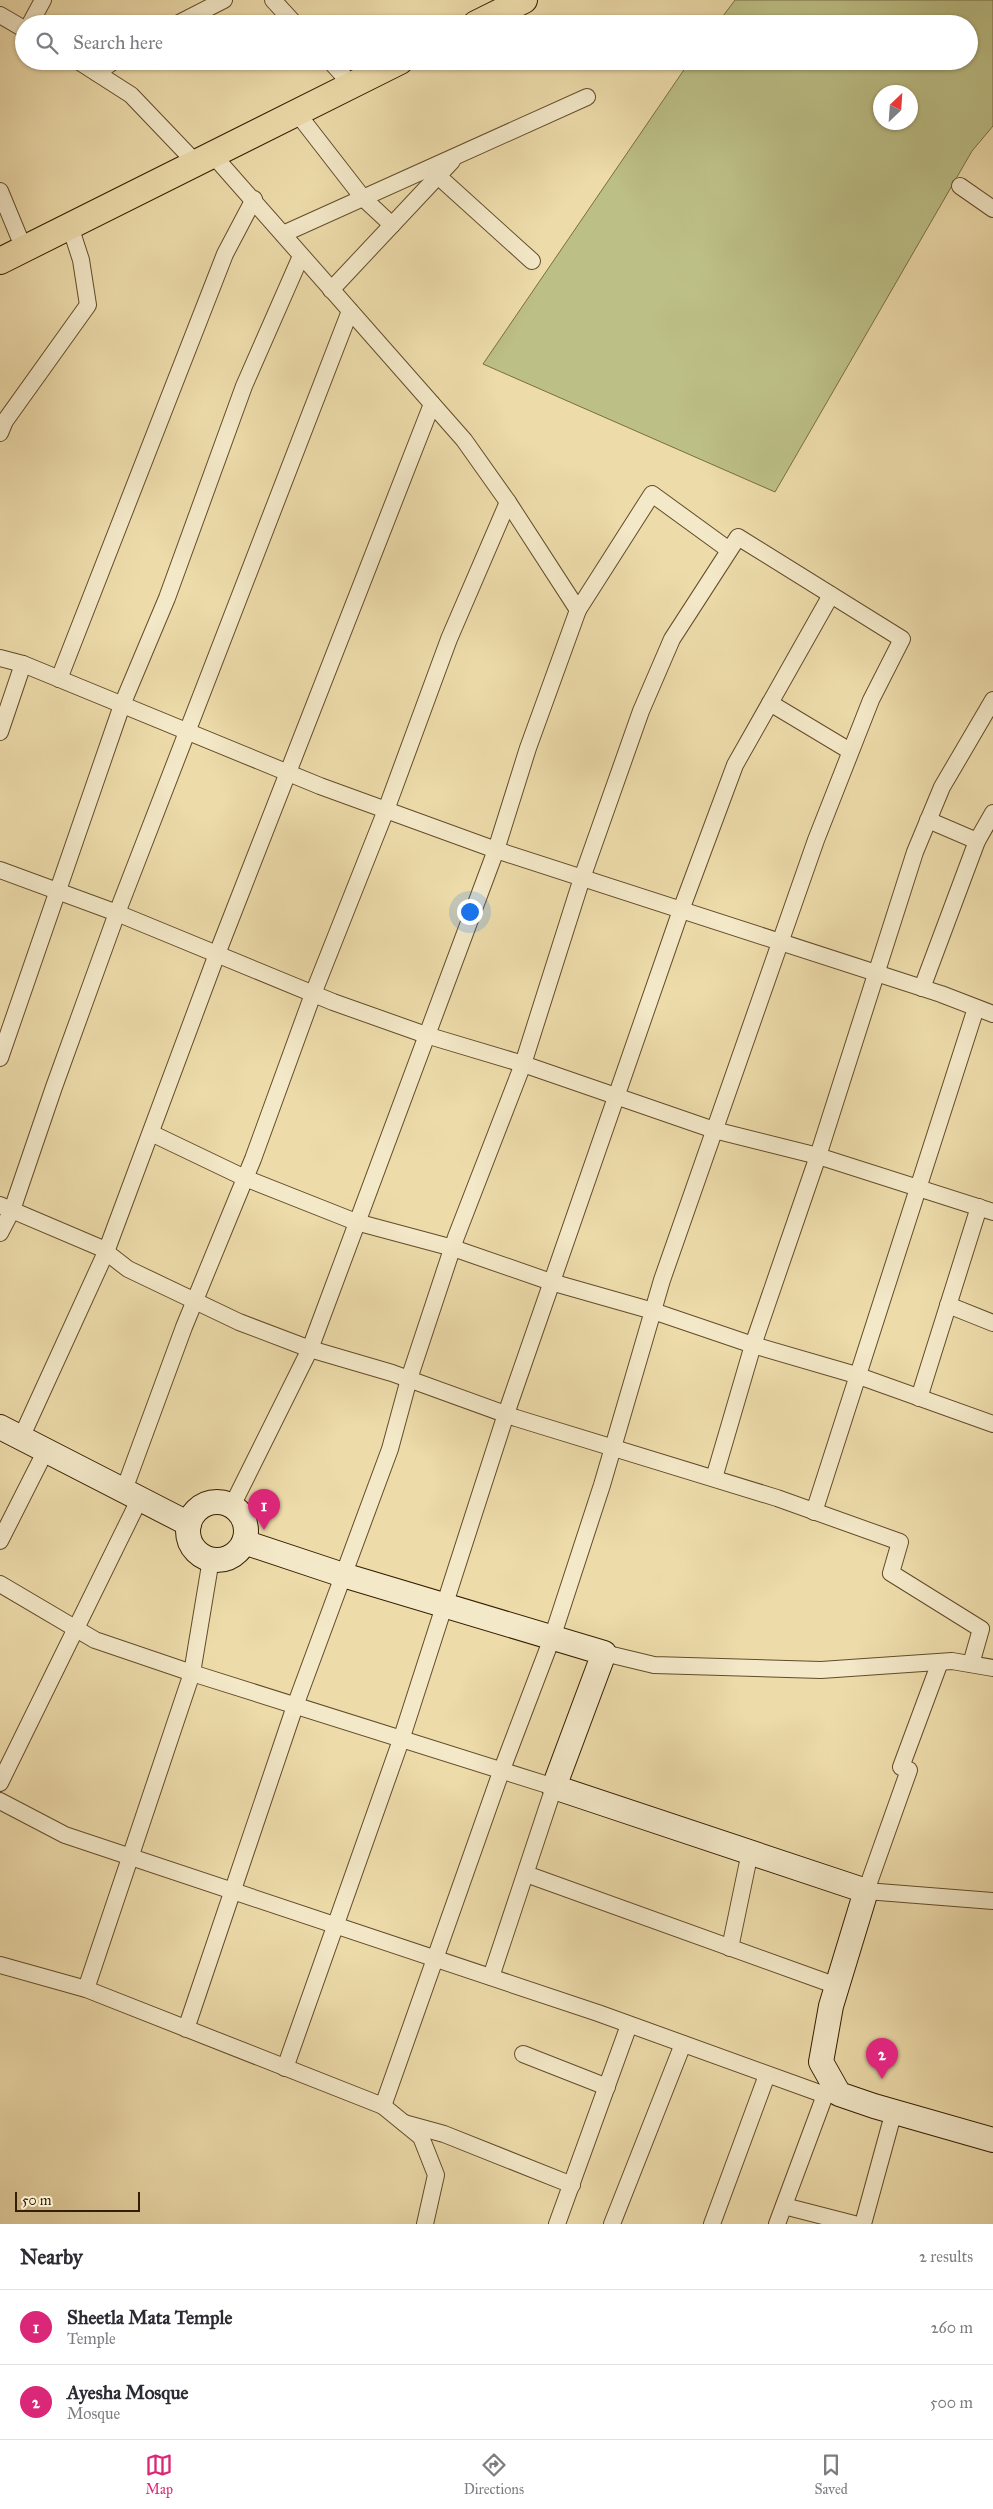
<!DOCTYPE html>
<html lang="en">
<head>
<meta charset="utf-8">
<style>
  :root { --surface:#fff; --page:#f2f2f3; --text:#2b2b33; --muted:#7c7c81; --line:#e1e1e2; --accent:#db2777 }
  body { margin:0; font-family:"IM FELL Great Primer",serif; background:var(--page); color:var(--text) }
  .compass { position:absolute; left:873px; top:85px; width:45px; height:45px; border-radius:50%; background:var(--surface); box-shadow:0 1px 4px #0004; rotate:25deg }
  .scale { position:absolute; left:15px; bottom:12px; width:125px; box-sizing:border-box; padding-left:5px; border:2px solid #351d00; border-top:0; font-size:14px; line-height:18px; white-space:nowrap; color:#351d00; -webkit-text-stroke:4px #f3e8c8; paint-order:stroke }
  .you { position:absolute; left:469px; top:911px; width:18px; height:18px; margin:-12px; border:4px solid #fff; border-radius:50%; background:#1a73e8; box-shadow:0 0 0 8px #1a73e833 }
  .badge { display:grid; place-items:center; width:32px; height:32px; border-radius:50%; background:var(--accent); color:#fff; font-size:16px; font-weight:700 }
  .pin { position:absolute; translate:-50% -41px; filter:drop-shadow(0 1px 2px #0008) }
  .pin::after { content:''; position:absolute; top:26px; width:18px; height:15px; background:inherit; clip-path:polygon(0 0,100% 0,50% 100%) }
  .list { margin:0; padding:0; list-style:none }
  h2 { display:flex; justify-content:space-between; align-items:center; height:65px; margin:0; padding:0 20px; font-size:21px }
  h2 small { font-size:16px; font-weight:400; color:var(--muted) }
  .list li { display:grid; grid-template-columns:32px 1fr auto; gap:15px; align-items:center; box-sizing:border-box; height:75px; padding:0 20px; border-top:1px solid var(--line) }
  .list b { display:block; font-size:19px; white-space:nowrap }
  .list p { margin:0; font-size:16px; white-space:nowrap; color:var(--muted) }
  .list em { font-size:16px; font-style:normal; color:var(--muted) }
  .icon { flex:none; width:28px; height:28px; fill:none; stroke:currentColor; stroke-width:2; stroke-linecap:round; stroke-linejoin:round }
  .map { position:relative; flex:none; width:993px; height:2224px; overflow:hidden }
  .search { position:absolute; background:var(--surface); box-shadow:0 1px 4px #0004; left:15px; right:15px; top:15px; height:55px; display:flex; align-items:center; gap:12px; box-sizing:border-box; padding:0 18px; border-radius:28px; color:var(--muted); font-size:19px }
  .sheet { height:215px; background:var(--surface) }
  nav { display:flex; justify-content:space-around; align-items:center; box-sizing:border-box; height:70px; border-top:1px solid var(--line); background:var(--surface); font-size:14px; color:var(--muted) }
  nav a { display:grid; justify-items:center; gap:2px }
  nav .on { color:var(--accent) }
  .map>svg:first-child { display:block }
  .green { fill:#bcbf86; stroke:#786e43; fill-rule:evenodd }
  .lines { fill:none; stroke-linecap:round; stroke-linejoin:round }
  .street-casing { stroke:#634c2a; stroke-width:18 }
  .secondary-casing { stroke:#351d00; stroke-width:26 }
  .primary-casing { stroke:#351d00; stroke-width:28 }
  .street { stroke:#f3e8c8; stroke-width:16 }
  .secondary { stroke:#f3e8c8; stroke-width:24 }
  .primary { stroke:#eddbaa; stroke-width:26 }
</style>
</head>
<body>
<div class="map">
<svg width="993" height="2224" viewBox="0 0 993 2224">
  <rect width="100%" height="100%" fill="#eddbaa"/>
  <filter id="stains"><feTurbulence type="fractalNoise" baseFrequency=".004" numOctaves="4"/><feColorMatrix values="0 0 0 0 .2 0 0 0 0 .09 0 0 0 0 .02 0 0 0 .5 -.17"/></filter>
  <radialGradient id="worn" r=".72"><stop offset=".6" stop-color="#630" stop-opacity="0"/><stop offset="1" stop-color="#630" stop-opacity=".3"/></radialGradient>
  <!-- green -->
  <path class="green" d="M 735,0 L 993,0 L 993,126 L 972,151 L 775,492 L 483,364 L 690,61 L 969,61 L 969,24 L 717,24 ZM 880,92 L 910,92 L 910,122 L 880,122 Z"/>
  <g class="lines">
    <!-- street casing -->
    <g class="street-casing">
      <g id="street">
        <polyline points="273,0 295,24"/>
        <polyline points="0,15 24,29"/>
        <polyline points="30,24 43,0"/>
        <polyline points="177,24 224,0"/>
        <polyline points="78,61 131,95 196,163"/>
        <polyline points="330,61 352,85"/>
        <polyline points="97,73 114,61"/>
        <polyline points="297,113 363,198 392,225"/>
        <polyline points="213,155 464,440 508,502 578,610 528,748 496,850 310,1349 232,1506"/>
        <polyline points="438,176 532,261"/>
        <polyline points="960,186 993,209"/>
        <polyline points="0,191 24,249"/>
        <polyline points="283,234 587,97"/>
        <polyline points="331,290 452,161"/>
        <polyline points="0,433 5,421 88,305 81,260 70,226"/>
        <polyline points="578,610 652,494 729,550"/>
        <polyline points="0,658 23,664 320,786 496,850 941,994 993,1014"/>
        <polyline points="59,679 225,254 254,199"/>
        <polyline points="770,703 850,751"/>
        <polyline points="0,732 23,664"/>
        <polyline points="928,820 977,841"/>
        <polyline points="0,870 117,913 333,1002 426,1035 523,1064 714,1130 818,1156 993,1212"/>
        <polyline points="922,988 977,841 993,813"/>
        <polyline points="0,1058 122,705 167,598 244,386 301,256"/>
        <polyline points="151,1133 245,1178 356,1222 453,1248 551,1282 653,1311 753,1345 856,1375 993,1424"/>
        <polyline points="0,1205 101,1248 128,1269 239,1322 310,1349 392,1373 516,1418 777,1498 900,1542 891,1573 981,1629 971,1664"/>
        <polyline points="0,1233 12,1210 54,1087 117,913 350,311"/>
        <polyline points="948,1305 993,1323"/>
        <polyline points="919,1398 979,1207"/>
        <polyline points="21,1438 106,1252 217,954 432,404"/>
        <polyline points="714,1478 753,1345 818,1156 915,852 942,787 993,700"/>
        <polyline points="124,1490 184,1327 253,1159 313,994 386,810 449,639 508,502"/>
        <polyline points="814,1512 976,1008"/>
        <polyline points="0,1541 46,1450"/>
        <polyline points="0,1584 95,1640 192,1673 554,1787 491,1977"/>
        <polyline points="604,1653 654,1665 821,1670 952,1661 993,1668"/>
        <polyline points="940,1662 901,1767 909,1770 866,1891 993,1901"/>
        <polyline points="0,1783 140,1498"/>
        <polyline points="0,1801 65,1835 598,2013 825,2095 839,2094"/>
        <polyline points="526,1874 837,1986"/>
        <polyline points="730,1948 750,1852"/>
        <polyline points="0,1965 86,1989 383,2106 501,1772 552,1638 602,1485 662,1280 816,840 871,700 902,639 738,537 672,639 641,711 582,878 523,1064 456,1237 409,1379 390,1449 295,1706 186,2029"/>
        <polyline points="86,1989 192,1673 211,1559"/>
        <polyline points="523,2054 607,2087"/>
        <polyline points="285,2068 401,1740 506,1414 681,910 735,765 831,595"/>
        <polyline points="383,2106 421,2137 436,2175 425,2224"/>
        <polyline points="404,2123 444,2134 572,2185"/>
        <polyline points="784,2206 854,2224"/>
        <polyline points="557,2224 629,2025"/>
        <polyline points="612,2224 683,2044"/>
        <polyline points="712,2224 767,2075"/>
        <polyline points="777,2224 825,2095"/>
        <polyline points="863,2224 894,2111"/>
      </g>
    </g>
    <!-- secondary casing -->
    <g class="secondary-casing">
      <g id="secondary">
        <polyline points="0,1427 189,1524"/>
        <circle cx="217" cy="1531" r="29"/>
        <polyline points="244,1542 343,1575 604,1653 554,1787 866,1891 831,2006 821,2062 839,2094 874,2106 993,2140"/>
      </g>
    </g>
    <!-- primary casing -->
    <g class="primary-casing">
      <g id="primary">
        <polyline points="476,24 524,0"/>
        <polyline points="0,261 400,61"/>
      </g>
    </g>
    <!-- street -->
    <use href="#street" class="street"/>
    <!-- secondary -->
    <use href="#secondary" class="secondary"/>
    <!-- primary -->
    <use href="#primary" class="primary"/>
  </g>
  <rect width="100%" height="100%" filter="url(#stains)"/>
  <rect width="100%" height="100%" fill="url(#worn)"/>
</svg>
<svg class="compass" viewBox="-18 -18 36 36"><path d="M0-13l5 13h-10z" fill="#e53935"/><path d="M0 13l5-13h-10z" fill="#7c7c81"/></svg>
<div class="scale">50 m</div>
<div class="you"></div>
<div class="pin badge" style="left:264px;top:1530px">1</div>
<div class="pin badge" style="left:882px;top:2079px">2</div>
<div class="search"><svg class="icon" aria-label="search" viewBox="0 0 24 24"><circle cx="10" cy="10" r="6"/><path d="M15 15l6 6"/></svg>Search here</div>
</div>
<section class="sheet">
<h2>Nearby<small>2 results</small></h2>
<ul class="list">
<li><span class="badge">1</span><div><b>Sheetla Mata Temple</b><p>Temple</p></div><em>260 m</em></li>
<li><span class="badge">2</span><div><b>Ayesha Mosque</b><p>Mosque</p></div><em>500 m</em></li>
</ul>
</section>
<nav>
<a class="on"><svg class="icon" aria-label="map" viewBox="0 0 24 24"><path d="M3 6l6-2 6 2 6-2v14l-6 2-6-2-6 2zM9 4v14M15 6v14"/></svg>Map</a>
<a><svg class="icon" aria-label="directions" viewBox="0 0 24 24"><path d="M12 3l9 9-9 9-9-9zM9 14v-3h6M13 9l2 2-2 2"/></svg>Directions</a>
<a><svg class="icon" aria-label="saved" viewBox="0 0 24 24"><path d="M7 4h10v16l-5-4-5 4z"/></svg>Saved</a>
</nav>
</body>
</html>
